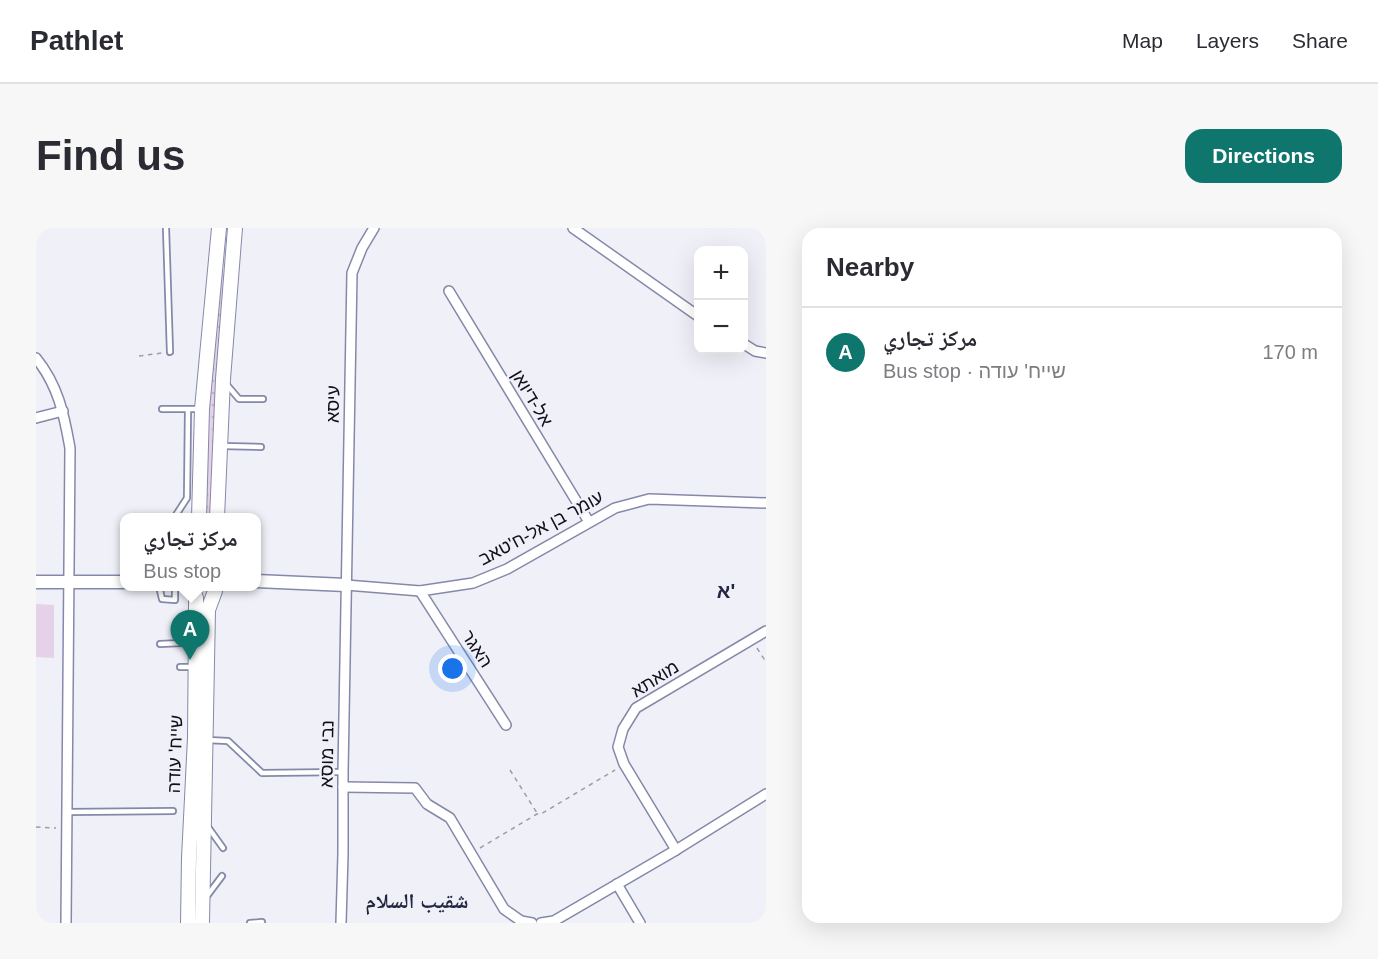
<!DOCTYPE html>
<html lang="en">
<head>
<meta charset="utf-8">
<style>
  :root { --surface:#fff; --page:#f7f7f7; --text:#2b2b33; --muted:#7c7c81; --line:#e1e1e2; --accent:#0f766e }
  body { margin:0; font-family:Helvetica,"Noto Naskh Arabic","Noto Sans Hebrew",sans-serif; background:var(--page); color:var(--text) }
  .controls { position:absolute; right:18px; top:18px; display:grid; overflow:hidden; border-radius:12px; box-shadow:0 6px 24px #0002 }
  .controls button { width:54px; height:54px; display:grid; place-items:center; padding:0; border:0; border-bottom:2px solid var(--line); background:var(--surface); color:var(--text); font:30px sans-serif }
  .you { position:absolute; left:417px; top:441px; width:21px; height:21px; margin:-15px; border:4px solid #fff; border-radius:50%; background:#1a73e8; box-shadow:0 0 0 9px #1a73e833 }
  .badge { display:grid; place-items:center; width:39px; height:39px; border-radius:50%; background:var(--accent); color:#fff; font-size:20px; font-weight:700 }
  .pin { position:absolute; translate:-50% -50px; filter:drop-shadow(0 2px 3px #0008) }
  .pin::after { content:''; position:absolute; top:32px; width:21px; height:18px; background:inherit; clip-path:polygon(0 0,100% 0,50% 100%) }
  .popup { position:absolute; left:84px; top:285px; width:141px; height:78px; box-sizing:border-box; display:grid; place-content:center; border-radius:12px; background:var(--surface); filter:drop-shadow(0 2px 4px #0005); font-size:20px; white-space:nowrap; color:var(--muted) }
  .popup b { font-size:22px; color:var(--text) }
  .popup::after { content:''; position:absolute; left:50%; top:100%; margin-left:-12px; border:12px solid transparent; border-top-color:var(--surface) }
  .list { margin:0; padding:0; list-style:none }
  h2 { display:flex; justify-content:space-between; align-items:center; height:78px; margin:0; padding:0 24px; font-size:26px }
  h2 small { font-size:20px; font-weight:400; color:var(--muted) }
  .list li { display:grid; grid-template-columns:39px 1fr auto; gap:18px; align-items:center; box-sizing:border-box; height:90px; padding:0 24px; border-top:2px solid var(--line) }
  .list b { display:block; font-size:22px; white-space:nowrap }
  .list p { margin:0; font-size:20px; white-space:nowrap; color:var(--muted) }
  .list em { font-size:20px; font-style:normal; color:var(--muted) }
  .map { position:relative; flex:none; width:730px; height:695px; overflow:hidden; border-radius:18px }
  header { display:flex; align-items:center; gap:36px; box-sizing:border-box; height:84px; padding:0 30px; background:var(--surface); border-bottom:2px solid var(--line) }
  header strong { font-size:28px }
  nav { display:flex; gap:33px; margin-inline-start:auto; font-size:21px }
  .intro { display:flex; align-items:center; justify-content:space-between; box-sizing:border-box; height:144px; padding:0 36px }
  h1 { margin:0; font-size:42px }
  .button { padding:15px 27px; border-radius:18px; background:var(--accent); color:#fff; font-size:21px; font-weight:700 }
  main { display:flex; gap:36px; padding:0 36px }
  aside { flex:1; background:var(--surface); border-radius:18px; box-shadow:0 6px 24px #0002 }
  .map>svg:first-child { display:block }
  .grass { fill:url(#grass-dots) }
  .garden { fill:#e5d2e8 }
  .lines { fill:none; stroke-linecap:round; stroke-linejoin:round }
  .service-casing { stroke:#8589a9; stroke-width:8 }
  .minor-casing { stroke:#8589a9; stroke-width:12 }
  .tertiary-casing { stroke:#8589a9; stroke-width:15 }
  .secondary-casing { stroke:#8589a9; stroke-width:16 }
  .path { stroke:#9c9da6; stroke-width:1.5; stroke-dasharray:4.5 4.5; stroke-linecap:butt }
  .service { stroke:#fff; stroke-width:4.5 }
  .minor { stroke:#fff; stroke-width:9 }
  .tertiary { stroke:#fff; stroke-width:12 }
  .secondary { stroke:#fff; stroke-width:14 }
  .labels { text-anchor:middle; stroke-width:5; stroke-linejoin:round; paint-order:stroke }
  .street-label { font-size:18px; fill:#0f101c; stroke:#f0f1f8 }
  .neighbourhood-label { font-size:20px; font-weight:bold; fill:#252742; stroke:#f0f1f8 }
  .quarter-label { font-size:21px; font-weight:bold; fill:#252742; stroke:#f0f1f8 }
</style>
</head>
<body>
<header>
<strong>Pathlet</strong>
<nav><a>Map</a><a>Layers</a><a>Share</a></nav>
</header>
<div class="intro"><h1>Find us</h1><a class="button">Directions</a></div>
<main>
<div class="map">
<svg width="730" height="695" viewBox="0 0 730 695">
  <defs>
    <pattern id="grass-dots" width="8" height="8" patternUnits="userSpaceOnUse" patternTransform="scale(1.5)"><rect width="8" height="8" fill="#e5d2e8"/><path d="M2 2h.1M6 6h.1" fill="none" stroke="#c3b3c6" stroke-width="1.8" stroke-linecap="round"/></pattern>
  </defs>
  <rect width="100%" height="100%" fill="#f0f1f8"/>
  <!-- grass -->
  <polygon class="grass" points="178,0 189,0 176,289 168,290"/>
  <!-- garden -->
  <polygon class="garden" points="0,376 18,377 18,430 0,429"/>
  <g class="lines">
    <!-- service casing -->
    <g class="service-casing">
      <g id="service">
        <polyline points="130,0 134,124"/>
        <polyline points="191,157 203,171 227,171"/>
        <polyline points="126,181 163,181"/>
        <polyline points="186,218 225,219"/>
        <polyline points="138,290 151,270 152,182"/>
        <polyline points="123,358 126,371 139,372 139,361 137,358"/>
        <polyline points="124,416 145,415"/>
        <polyline points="144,439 156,439"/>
        <polyline points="171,512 192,513 226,545 307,544"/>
        <polyline points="32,584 137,583"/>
        <polyline points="172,599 187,620"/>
        <polyline points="171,668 186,648"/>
        <polyline points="214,695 226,694"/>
      </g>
    </g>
    <!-- minor casing -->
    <g class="minor-casing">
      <g id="minor">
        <polyline points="537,0 662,88"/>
        <polyline points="413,63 553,294"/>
        <polyline points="708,116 719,123 730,125"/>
        <path d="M 0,130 C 22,157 28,186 34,220 L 30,695"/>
        <polyline points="0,190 27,183"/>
        <polyline points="310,357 384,363 437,355 471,341 579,280 613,271 730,275"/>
        <polyline points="384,363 470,497"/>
        <polyline points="307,559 379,560 391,576 414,590 468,681 485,693 496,695"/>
        <polyline points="640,622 588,536 582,519 587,501 600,480 730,403"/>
        <polyline points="581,656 604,695"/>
        <polyline points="305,695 307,626 307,544 316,45 326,20 338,0"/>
        <polyline points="505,695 518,693 640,622 730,566"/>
      </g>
    </g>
    <!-- tertiary casing -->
    <g class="tertiary-casing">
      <g id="tertiary">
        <polyline points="220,353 310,357"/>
        <polyline points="0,354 88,354"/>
      </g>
    </g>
    <!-- secondary casing -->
    <g class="secondary-casing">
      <g id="secondary">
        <polyline points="163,290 166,181 183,0"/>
        <polyline points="181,290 187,151 199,0"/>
        <polyline points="152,695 153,630 159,510 160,396 160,370 156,358"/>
        <polyline points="166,695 172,382 179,363"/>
      </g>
    </g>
    <!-- path -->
    <g class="path">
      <polyline points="103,128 126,125"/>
      <polyline points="721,420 730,434"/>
      <polyline points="474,542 501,585"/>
      <polyline points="0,599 20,600"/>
      <polyline points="444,620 501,586 505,586 579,542"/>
    </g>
    <!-- service -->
    <use href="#service" class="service"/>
    <!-- minor -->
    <use href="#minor" class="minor"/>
    <!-- tertiary -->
    <use href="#tertiary" class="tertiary"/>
    <!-- secondary -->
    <use href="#secondary" class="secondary"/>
  </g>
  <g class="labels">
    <!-- street labels -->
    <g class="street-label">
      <text transform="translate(496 170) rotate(59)" y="6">אל-דיואן</text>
      <text transform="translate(297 176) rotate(-89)" y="6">עיסא</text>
      <text transform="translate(505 300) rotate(-28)" y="6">עומר בן אל-ח'טאב</text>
      <text transform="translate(441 421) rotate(57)" y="6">האגר</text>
      <text transform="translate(619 451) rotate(-32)" y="6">מואתא</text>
      <text transform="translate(139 526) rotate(-88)" y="6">שייח' עודה</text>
      <text transform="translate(291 526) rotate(-89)" y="6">נבי מוסא</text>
    </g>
    <!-- neighbourhood labels -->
    <g class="neighbourhood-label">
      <text x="690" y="370">א'</text>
    </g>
    <!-- quarter labels -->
    <g class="quarter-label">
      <text x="381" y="680">شقيب السلام</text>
    </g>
  </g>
</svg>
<div class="controls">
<button>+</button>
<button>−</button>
</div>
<div class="you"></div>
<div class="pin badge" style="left:154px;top:432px">A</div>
<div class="popup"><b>مركز تجاري</b>Bus stop</div>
</div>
<aside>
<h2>Nearby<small></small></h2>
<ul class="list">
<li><span class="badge">A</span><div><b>مركز تجاري</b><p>Bus stop · שייח' עודה</p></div><em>170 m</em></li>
</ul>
</aside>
</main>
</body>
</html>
